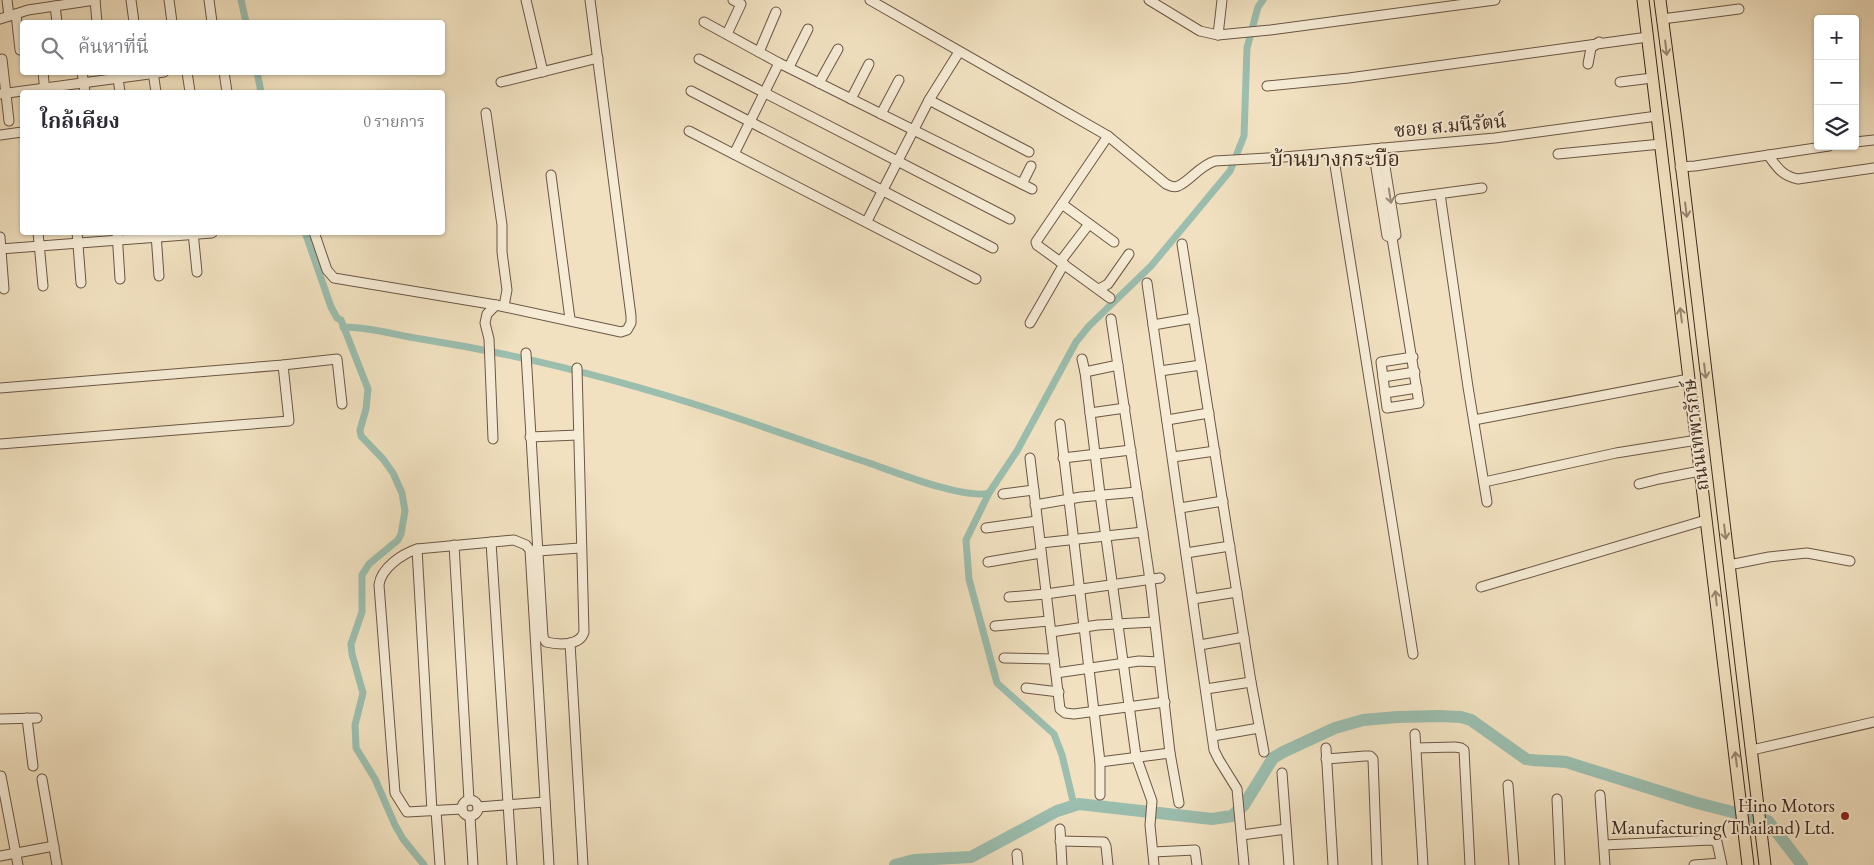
<!DOCTYPE html>
<html lang="th">
<head>
<meta charset="utf-8">
<style>
  :root { --surface:#fff; --page:#f2f2f3; --text:#2b2b33; --muted:#7c7c81; --line:#e1e1e2 }
  body { margin:0; font-family:"EB Garamond","Noto Serif Thai",serif; background:var(--page); color:var(--text) }
  .controls { position:absolute; right:15px; top:15px; display:grid; overflow:hidden; border-radius:5px; box-shadow:0 1px 4px #0004 }
  .controls button { width:45px; height:45px; display:grid; place-items:center; padding:0; border:0; border-bottom:1px solid var(--line); background:var(--surface); color:var(--text); font:25px sans-serif }
  .list { margin:0; padding:0; list-style:none }
  h2 { display:flex; justify-content:space-between; align-items:center; height:65px; margin:0; padding:0 20px; font-size:21px }
  h2 small { font-size:16px; font-weight:400; color:var(--muted) }
  .icon { flex:none; width:28px; height:28px; fill:none; stroke:currentColor; stroke-width:2; stroke-linecap:round; stroke-linejoin:round }
  .map { position:relative; flex:none; width:1874px; height:865px; overflow:hidden }
  .search { position:absolute; background:var(--surface); box-shadow:0 1px 4px #0004; left:20px; top:20px; width:425px; height:55px; display:flex; align-items:center; gap:12px; box-sizing:border-box; padding:0 18px; border-radius:5px; color:var(--muted); font-size:19px }
  .panel { position:absolute; background:var(--surface); box-shadow:0 1px 4px #0004; left:20px; top:90px; width:425px; height:145px; border-radius:5px }
  .map>svg:first-child { display:block }
  .lines { fill:none; stroke-linecap:round; stroke-linejoin:round }
  .canal { stroke:#9bbeaf; stroke-width:7 }
  .river { stroke:#9bbeaf; stroke-width:12 }
  .minor-casing { stroke:#6c5645; stroke-width:11 }
  .major-casing { stroke:#40281c; stroke-width:13 }
  .minor { stroke:#f6ecd6; stroke-width:9 }
  .major { stroke:#f1e1c0; stroke-width:11 }
  .oneway { stroke:#98846e }
  .oneway2 { stroke:#9b8a79 }
  .poi-dot { fill:#8f2418; stroke:#f6ecd6; stroke-width:2 }
  .labels { text-anchor:middle; stroke-width:4; stroke-linejoin:round; paint-order:stroke }
  .street-label { font-size:19px; fill:#40281c; stroke:#f6ecd6 }
  .poi-label { font-size:19px; fill:#40281c; stroke:#f6ecd6; text-anchor:end }
  .quarter-label { font-size:21px; fill:#40281c; stroke:#f6ecd6 }
</style>
</head>
<body>
<div class="map">
<svg width="1874" height="865" viewBox="0 0 1874 865">
  <rect width="100%" height="100%" fill="#f1e1c0"/>
  <filter id="stains"><feTurbulence type="fractalNoise" baseFrequency=".004" numOctaves="4"/><feColorMatrix values="0 0 0 0 .2 0 0 0 0 .09 0 0 0 0 .02 0 0 0 .5 -.17"/></filter>
  <radialGradient id="worn" r=".72"><stop offset=".6" stop-color="#630" stop-opacity="0"/><stop offset="1" stop-color="#630" stop-opacity=".3"/></radialGradient>
  <g class="lines">
    <!-- canal -->
    <g class="canal">
      <polyline points="241,0 246,22"/>
      <polyline points="257,72 261,92"/>
      <polyline points="305,232 331,307 337,318 341,320 368,389 366,409 360,430 361,436 383,459 393,473 402,493 405,511 401,534 398,540 369,564 362,575 362,612 351,644 352,654 363,693 355,725 356,748 375,779 395,825 403,839 424,865"/>
      <path d="M 343,327 C 372,327 394,335 421,339 C 524,355 624,381 722,413 C 771,429 820,447 869,463 C 895,472 965,500 989,493 L 1017,451 L 1076,342 L 1089,326 L 1151,266 L 1230,171 L 1244,136 L 1247,48 L 1258,7 L 1263,0"/>
      <polyline points="989,493 966,540 969,579 997,683 1054,734 1062,755 1074,805"/>
    </g>
    <!-- river -->
    <path class="river" d="M 895,865 L 914,860 L 971,857 L 1057,811 L 1079,804 L 1212,819 L 1232,816 L 1244,805 L 1273,758 L 1283,752 L 1335,728 L 1363,720 L 1397,717 L 1439,716 L 1461,717 L 1471,720 L 1526,759 C 1539,762 1553,760 1566,762 L 1697,803 L 1768,821 L 1802,865"/>
    <!-- minor casing -->
    <g class="minor-casing">
      <g id="minor">
        <polyline points="7,0 9,16"/>
        <polyline points="95,0 97,22"/>
        <polyline points="131,0 134,22"/>
        <polyline points="169,0 172,22"/>
        <polyline points="209,0 212,22"/>
        <polyline points="526,0 543,72"/>
        <path d="M 870,0 L 1108,136 L 1166,184 C 1170,186 1174,188 1178,186 C 1190,181 1199,166 1215,161 L 1284,157 L 1495,138 L 1657,116"/>
        <polyline points="1149,0 1200,31 1218,35 1270,30 1495,0"/>
        <polyline points="55,6 57,22"/>
        <polyline points="16,14 20,50"/>
        <polyline points="0,19 28,10 95,0"/>
        <polyline points="1662,19 1739,9"/>
        <polyline points="704,22 779,63 1032,189"/>
        <polyline points="727,34 741,4 733,0"/>
        <polyline points="1218,35 1222,0"/>
        <polyline points="759,52 776,12"/>
        <polyline points="2,59 9,121"/>
        <polyline points="699,59 1010,219"/>
        <polyline points="1588,64 1591,48 1599,42"/>
        <polyline points="789,67 808,29"/>
        <polyline points="43,72 45,92"/>
        <polyline points="82,72 85,92"/>
        <polyline points="117,72 120,92"/>
        <polyline points="153,72 156,92"/>
        <polyline points="187,72 190,92"/>
        <polyline points="224,72 227,92"/>
        <polyline points="501,82 598,58"/>
        <polyline points="1620,82 1652,78"/>
        <polyline points="819,83 838,49"/>
        <polyline points="1267,86 1349,78 1648,37"/>
        <polyline points="691,91 993,248"/>
        <polyline points="0,94 164,72"/>
        <polyline points="851,99 869,64"/>
        <polyline points="929,100 1029,152"/>
        <polyline points="486,113 502,225 502,252 507,290 504,306"/>
        <polyline points="881,114 899,80"/>
        <polyline points="689,131 976,279"/>
        <polyline points="0,135 22,132"/>
        <polyline points="1108,136 1036,242 1037,245 1110,298"/>
        <polyline points="1855,142 1874,140"/>
        <polyline points="1373,149 1387,236 1392,238 1396,235 1382,148"/>
        <polyline points="1333,153 1413,654"/>
        <polyline points="734,154 779,63"/>
        <polyline points="1558,154 1661,144"/>
        <path d="M 1768,155 C 1777,167 1782,176 1798,179 L 1874,168"/>
        <polyline points="1680,167 1695,166 1829,146"/>
        <polyline points="551,175 570,319"/>
        <polyline points="1022,184 1031,166"/>
        <polyline points="1440,194 1468,387 1487,502"/>
        <polyline points="1400,199 1482,188"/>
        <polyline points="1062,204 1114,242"/>
        <polyline points="867,221 929,100 959,52"/>
        <polyline points="38,232 43,286"/>
        <polyline points="77,232 81,283"/>
        <polyline points="117,232 120,279"/>
        <polyline points="193,232 197,272"/>
        <polyline points="314,232 327,270 334,278 496,305 621,332 627,330 631,323 631,316 590,0"/>
        <polyline points="156,234 159,276"/>
        <polyline points="0,237 4,289"/>
        <polyline points="1392,238 1419,403 1387,408 1381,362 1413,357"/>
        <polyline points="1182,244 1251,682 1264,752"/>
        <polyline points="0,249 212,233"/>
        <polyline points="1060,262 1089,224"/>
        <polyline points="1147,283 1214,750 1219,760 1237,789 1244,865"/>
        <polyline points="1099,289 1108,284 1129,254"/>
        <polyline points="1111,319 1150,580 1170,753 1179,803"/>
        <polyline points="1030,323 1064,264"/>
        <polyline points="1153,325 1194,318"/>
        <path d="M 526,353 L 543,637 L 546,642 C 559,645 580,646 584,632 L 577,368"/>
        <polyline points="1082,359 1085,372 1100,494 1136,756 1152,801 1150,825 1154,865"/>
        <polyline points="1160,371 1201,365"/>
        <polyline points="1085,372 1118,365"/>
        <polyline points="1383,377 1415,372"/>
        <polyline points="0,388 283,365 337,359 342,404"/>
        <polyline points="1385,393 1417,388"/>
        <polyline points="1090,413 1125,408"/>
        <polyline points="1167,420 1209,413"/>
        <polyline points="1474,420 1689,379"/>
        <polyline points="1060,424 1100,762 1100,795"/>
        <polyline points="530,437 578,435"/>
        <polyline points="493,439 489,339 485,323 487,314 496,305"/>
        <polyline points="0,444 289,421 283,365"/>
        <polyline points="1173,457 1215,451"/>
        <polyline points="1030,458 1060,709 1065,713 1074,714 1165,702"/>
        <polyline points="1063,458 1131,450"/>
        <polyline points="1484,482 1616,453 1697,440"/>
        <polyline points="1639,484 1659,479 1700,471"/>
        <polyline points="1003,494 1034,490"/>
        <polyline points="1035,505 1081,497 1137,492"/>
        <polyline points="1180,508 1223,501"/>
        <polyline points="986,528 1037,521"/>
        <polyline points="491,542 512,865"/>
        <polyline points="1041,543 1143,532"/>
        <polyline points="454,545 469,800"/>
        <polyline points="417,549 432,811"/>
        <polyline points="538,551 580,548"/>
        <polyline points="1186,553 1230,546"/>
        <polyline points="988,562 1041,553"/>
        <polyline points="1729,565 1769,557 1807,553 1850,561"/>
        <polyline points="1481,587 1706,520"/>
        <polyline points="1009,597 1046,594 1160,578"/>
        <polyline points="1193,599 1237,592"/>
        <polyline points="995,626 1049,621"/>
        <polyline points="1051,632 1098,625 1154,622"/>
        <polyline points="570,643 583,865"/>
        <polyline points="1200,645 1244,637"/>
        <polyline points="1004,658 1054,659"/>
        <polyline points="1056,673 1139,661 1159,662"/>
        <polyline points="1026,688 1059,692"/>
        <polyline points="1206,689 1251,682"/>
        <polyline points="27,718 33,766"/>
        <polyline points="0,719 37,718"/>
        <polyline points="1415,734 1423,865"/>
        <polyline points="1213,736 1259,728"/>
        <polyline points="1326,748 1333,865"/>
        <polyline points="1416,748 1455,747 1461,748 1464,750 1470,865"/>
        <polyline points="1752,750 1874,722"/>
        <polyline points="1326,759 1365,756 1370,756 1373,759 1377,865"/>
        <polyline points="1100,762 1170,753"/>
        <polyline points="1282,773 1289,865"/>
        <polyline points="1,776 18,865"/>
        <polyline points="42,779 57,865"/>
        <polyline points="1508,785 1514,865"/>
        <polyline points="1600,795 1605,865"/>
        <polyline points="1557,799 1560,865"/>
        <circle cx="470" cy="808" r="8"/>
        <polyline points="478,807 545,802"/>
        <path d="M 462,809 L 407,812 L 395,793 L 379,585 C 381,568 402,554 417,549 L 514,540 L 526,545 L 530,550 L 549,865"/>
        <polyline points="436,811 440,865"/>
        <polyline points="470,817 473,865"/>
        <polyline points="1060,829 1062,865"/>
        <polyline points="1242,835 1286,829"/>
        <polyline points="1060,841 1104,842 1106,846 1108,865"/>
        <polyline points="1604,845 1711,840 1717,842 1722,865"/>
        <polyline points="1153,852 1195,850 1197,865"/>
        <polyline points="1017,854 1018,865"/>
        <polyline points="0,856 54,846"/>
        <polyline points="1694,865 1721,863"/>
      </g>
    </g>
    <!-- major casing -->
    <g class="major-casing">
      <g id="major">
        <polyline points="1643,0 1748,865"/>
        <polyline points="1660,0 1677,129 1765,865"/>
      </g>
    </g>
    <!-- minor -->
    <use href="#minor" class="minor"/>
    <!-- major -->
    <use href="#major" class="major"/>
  </g>
  <!-- one-way arrows -->
  <defs><path id="oneway-shaft" d="M-6 0H5M1.5-3L5.5 0L1.5 3" fill="none" stroke-width="1.6" stroke-linecap="round" stroke-linejoin="round" transform="scale(1.25)"/></defs>
  <g class="oneway">
    <use href="#oneway-shaft" transform="translate(1666 48) rotate(83)"/>
    <use href="#oneway-shaft" transform="translate(1686 210) rotate(83)"/>
    <use href="#oneway-shaft" transform="translate(1681 315) rotate(-97)"/>
    <use href="#oneway-shaft" transform="translate(1705 371) rotate(83)"/>
    <use href="#oneway-shaft" transform="translate(1725 532) rotate(83)"/>
    <use href="#oneway-shaft" transform="translate(1716 598) rotate(-96)"/>
    <use href="#oneway-shaft" transform="translate(1736 759) rotate(-97)"/>
  </g>
  <use class="oneway2" href="#oneway-shaft" transform="translate(1390 196) rotate(81)"/>
  <!-- markers -->
  <circle class="poi-dot" cx="1845" cy="816" r="5"/>
  <g class="labels">
    <!-- street labels -->
    <g class="street-label">
      <text transform="translate(1450 125) rotate(-5)" y="7">ซอย ส.มนีรัตน์</text>
      <text transform="translate(1695 435) rotate(-97)" y="7">ถนนเทพารักษ์</text>
    </g>
    <!-- poi labels -->
    <g class="poi-label">
      <text x="1835" y="812">Hino Motors<tspan x="1835" dy="22">Manufacturing(Thailand) Ltd.</tspan></text>
    </g>
    <!-- quarter labels -->
    <g class="quarter-label">
      <text x="1335" y="166">บ้านบางกระบือ</text>
    </g>
  </g>
  <rect width="100%" height="100%" filter="url(#stains)"/>
  <rect width="100%" height="100%" fill="url(#worn)"/>
</svg>
<div class="controls">
<button>+</button>
<button>−</button>
<button><svg class="icon" aria-label="layers" viewBox="0 0 24 24"><path d="M12 4l9 5-9 5-9-5zM3 14l9 5 9-5"/></svg></button>
</div>
<div class="search"><svg class="icon" aria-label="search" viewBox="0 0 24 24"><circle cx="10" cy="10" r="6"/><path d="M15 15l6 6"/></svg>ค้นหาที่นี่</div>
<section class="panel">
<h2>ใกล้เคียง<small>0 รายการ</small></h2>
<ul class="list">
</ul>
</section>
</div>
</body>
</html>
